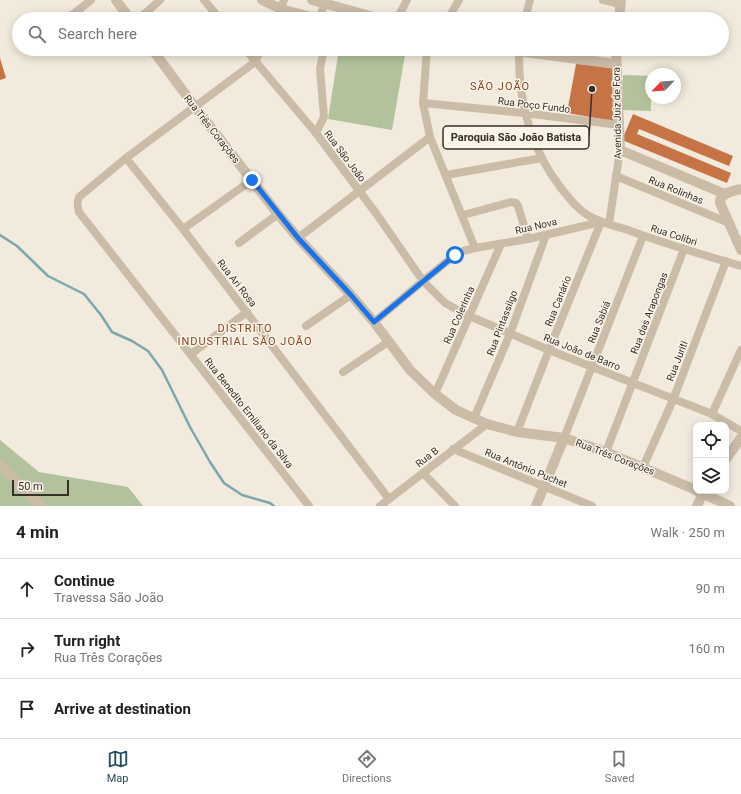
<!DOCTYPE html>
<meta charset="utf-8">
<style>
:root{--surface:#fff;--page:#f2f2f2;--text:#222;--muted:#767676;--line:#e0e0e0;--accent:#1e4e59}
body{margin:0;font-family:Roboto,sans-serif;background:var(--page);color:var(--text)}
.controls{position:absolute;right:12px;bottom:12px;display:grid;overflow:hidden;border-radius:8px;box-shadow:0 2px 10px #0003}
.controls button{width:36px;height:36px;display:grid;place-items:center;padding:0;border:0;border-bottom:1px solid var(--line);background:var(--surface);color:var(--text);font:20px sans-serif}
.compass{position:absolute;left:645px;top:68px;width:36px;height:36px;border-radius:50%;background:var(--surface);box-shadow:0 2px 10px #0003;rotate:245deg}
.scale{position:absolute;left:12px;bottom:10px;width:57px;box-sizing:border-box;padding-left:4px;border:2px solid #372f28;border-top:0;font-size:11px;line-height:14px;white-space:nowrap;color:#372f28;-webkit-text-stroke:3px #faf4e9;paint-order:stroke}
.stop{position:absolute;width:12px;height:12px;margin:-9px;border:3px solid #1a73e8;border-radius:50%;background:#fff}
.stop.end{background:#1a73e8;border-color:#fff;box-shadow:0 1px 4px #0008}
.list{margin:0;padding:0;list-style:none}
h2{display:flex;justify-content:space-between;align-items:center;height:52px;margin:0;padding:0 16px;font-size:17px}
h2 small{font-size:13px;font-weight:400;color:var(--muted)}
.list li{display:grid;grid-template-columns:26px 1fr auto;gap:12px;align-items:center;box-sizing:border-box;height:60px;padding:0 16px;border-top:1px solid var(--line)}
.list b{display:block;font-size:15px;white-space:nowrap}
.list p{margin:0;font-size:13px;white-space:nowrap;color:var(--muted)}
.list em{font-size:13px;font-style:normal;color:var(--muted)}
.icon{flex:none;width:22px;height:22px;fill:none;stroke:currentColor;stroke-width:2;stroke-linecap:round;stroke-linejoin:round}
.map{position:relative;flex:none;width:741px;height:506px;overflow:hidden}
.search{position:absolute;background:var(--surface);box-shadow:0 2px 10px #0003;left:12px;right:12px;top:12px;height:44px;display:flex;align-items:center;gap:10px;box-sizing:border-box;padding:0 14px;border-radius:22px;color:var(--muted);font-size:15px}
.sheet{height:232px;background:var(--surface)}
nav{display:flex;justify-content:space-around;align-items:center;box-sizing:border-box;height:56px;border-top:1px solid var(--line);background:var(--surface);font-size:11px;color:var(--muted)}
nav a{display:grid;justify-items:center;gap:2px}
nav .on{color:var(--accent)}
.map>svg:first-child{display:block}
.green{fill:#b1c29c}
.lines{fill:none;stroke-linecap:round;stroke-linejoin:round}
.stream{stroke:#7ba7b0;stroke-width:2.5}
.building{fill:#c67446}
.minor{stroke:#cbbca8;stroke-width:8}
.tertiary{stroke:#cbbca8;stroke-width:10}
.route{stroke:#1a73e8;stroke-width:5}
.labels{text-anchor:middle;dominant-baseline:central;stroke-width:3;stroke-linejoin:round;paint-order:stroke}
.street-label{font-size:10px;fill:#372f28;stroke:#faf4e9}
.neighbourhood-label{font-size:11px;letter-spacing:1px;fill:#874521;stroke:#faf4e9}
.leader{fill:none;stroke:#372f28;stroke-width:1.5}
.callout-dot{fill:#372f28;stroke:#faf4e9;stroke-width:1.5}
.callout{fill:#faf4e9;stroke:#372f28;stroke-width:1.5}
.callout-label{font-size:11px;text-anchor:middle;font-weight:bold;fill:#372f28}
</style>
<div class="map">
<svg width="741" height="506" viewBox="0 0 741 506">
<rect width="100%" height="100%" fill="#f2eadc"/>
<!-- green -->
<g class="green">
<path d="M339,49H406L392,130L328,119Z"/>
<path d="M623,75L651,76V111L622,110Z"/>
<path d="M0,440L39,472L128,487L143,506H0Z"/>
</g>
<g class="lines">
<!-- stream -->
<path class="stream" d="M0,235L17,246L48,276L84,294L101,315L112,332L132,341L148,351L162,370L190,427L210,462L224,483L242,495L270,503L274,506"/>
</g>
<!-- building -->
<g class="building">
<path d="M0,58L6,78L0,80Z"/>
<path d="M576,64L612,66L613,121L567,113Z"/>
<path d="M633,114L733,156L729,166L639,129L637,134L731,173L727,183L622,140Z"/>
</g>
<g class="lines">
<!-- minor -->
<g class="minor">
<path d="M204,0L220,19"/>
<path d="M603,0L620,4"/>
<path d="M67,19L91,0"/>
<path d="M139,19L160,0"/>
<path d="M276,19L284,0"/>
<path d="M319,19L326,0"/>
<path d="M397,19L407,0"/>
<path d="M448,19L459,0"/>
<path d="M525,19L530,0"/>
<path d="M245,49L316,133L378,216L423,281L445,303L469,316L549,350L712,414L741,431"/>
<path d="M261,49L255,62L126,158L79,197C77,203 77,206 79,212L309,506"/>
<path d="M427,49L423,103L430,137L475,248"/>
<path d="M519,49C518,100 529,147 561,188C569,198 577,209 589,216C601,223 615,226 628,230C665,244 703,255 741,266"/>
<path d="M423,103L524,113L619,125"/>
<path d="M316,133L324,117L320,69L324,49"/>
<path d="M126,158L183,229L389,499"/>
<path d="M446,175L542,158"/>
<path d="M616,176L729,223"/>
<path d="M463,215L511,202L516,203L518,206L528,239"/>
<path d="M609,224L620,150"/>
<path d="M183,229L252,180"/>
<path d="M298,238L430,137"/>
<path d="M239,243L278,214"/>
<path d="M374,322L423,281L455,255L463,251L475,248L528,239L601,222"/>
<path d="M306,326L351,295"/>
<path d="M191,354L247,312"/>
<path d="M343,372L388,342"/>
<path d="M435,394L501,244"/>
<path d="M712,414L741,350"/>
<path d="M474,418L510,334L546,235"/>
<path d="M517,432L549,350L601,222"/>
<path d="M564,438L643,236"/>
<path d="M453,449L592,506"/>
<path d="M606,452L684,249"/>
<path d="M643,467L673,400L726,261"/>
<path d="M423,473L455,506"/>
<path d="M380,506L487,424"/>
</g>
<!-- tertiary -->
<g class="tertiary">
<path d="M116,0L130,19"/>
<path d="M262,0L281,9L318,19"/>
<path d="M312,0L381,19"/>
<path d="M619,19L621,0"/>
<path d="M152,49L195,107L278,214L298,238L351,295L374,322L410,370L435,394L456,410L487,424L517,432L564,438L606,452L696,490"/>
<path d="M501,49L616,64"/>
<path d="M616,49L620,150L725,194"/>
<path d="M741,189C733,191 719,193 720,203L741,250"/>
<path d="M726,459L741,438"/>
<path d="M0,464L41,506"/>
<path d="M697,491L730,506"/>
<path d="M536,506L564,438"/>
<path d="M697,506L704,491"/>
</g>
</g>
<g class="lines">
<!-- route -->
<path class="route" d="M252,180L298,238L351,295L374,322L455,255"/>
</g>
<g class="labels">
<!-- street labels -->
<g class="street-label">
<text transform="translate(534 105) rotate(7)">Rua Poço Fundo</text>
<text transform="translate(617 113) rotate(-91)">Avenida Juiz de Fora</text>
<text transform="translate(212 129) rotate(52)">Rua Três Corações</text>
<text transform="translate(345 156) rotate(53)">Rua São João</text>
<text transform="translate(676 190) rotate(22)">Rua Rolinhas</text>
<text transform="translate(536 226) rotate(-13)">Rua Nova</text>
<text transform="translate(674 235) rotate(18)">Rua Colibri</text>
<text transform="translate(237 283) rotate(52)">Rua Ari Rosa</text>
<text transform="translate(558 301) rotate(-68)">Rua Canário</text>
<text transform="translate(649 313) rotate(-69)">Rua das Arapongas</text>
<text transform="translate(459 315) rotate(-66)">Rua Colerinha</text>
<text transform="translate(599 322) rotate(-68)">Rua Sabiá</text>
<text transform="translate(502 323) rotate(-69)">Rua Pintassilgo</text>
<text transform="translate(582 352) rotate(22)">Rua João de Barro</text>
<text transform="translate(677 361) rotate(-69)">Rua Juriti</text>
<text transform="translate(249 413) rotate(52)">Rua Benedito Emiliano da Silva</text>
<text transform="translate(427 457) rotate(-38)">Rua B</text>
<text transform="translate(615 457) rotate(21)">Rua Três Corações</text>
<text transform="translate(526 468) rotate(22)">Rua Antônio Puchet</text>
</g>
<!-- neighbourhood labels -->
<g class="neighbourhood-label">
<text x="500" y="86">SÃO JOÃO</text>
<text x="245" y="328">DISTRITO<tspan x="245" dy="13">INDUSTRIAL SÃO JOÃO</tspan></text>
</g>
</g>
<!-- callouts -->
<path class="leader" d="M592 89L589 137"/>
<circle class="callout-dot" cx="592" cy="89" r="4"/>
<rect class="callout" x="443" y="126" width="146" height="23" rx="4"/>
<g class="callout-label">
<text x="516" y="141">Paroquia São João Batista</text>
</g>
</svg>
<div class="controls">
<button><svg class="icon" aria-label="locate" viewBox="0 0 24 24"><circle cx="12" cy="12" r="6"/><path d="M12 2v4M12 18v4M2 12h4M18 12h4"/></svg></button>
<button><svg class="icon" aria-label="layers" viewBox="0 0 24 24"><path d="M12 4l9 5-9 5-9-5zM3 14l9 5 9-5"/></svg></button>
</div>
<svg class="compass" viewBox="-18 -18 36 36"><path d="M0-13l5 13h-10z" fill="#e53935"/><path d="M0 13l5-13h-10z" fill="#767676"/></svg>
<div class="scale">50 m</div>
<div class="stop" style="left:455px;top:255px"></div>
<div class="stop end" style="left:252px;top:180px"></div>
<div class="search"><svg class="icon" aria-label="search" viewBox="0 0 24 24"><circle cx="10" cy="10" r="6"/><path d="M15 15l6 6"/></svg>Search here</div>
</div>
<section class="sheet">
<h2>4 min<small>Walk · 250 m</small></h2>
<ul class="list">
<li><svg class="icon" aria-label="ahead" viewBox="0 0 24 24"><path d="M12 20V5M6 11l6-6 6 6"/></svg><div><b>Continue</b><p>Travessa São João</p></div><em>90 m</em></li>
<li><svg class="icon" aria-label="right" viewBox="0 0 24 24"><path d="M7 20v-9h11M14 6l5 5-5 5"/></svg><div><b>Turn right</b><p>Rua Três Corações</p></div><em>160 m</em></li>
<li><svg class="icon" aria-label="arrive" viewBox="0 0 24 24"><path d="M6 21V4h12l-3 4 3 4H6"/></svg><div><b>Arrive at destination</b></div></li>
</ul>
</section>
<nav>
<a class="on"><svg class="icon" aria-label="map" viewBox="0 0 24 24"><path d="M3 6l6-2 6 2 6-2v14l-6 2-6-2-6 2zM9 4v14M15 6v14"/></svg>Map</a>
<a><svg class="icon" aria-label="directions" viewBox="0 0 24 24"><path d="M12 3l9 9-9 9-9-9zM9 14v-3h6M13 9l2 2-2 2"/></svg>Directions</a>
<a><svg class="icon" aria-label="saved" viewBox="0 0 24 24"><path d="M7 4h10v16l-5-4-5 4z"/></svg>Saved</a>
</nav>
